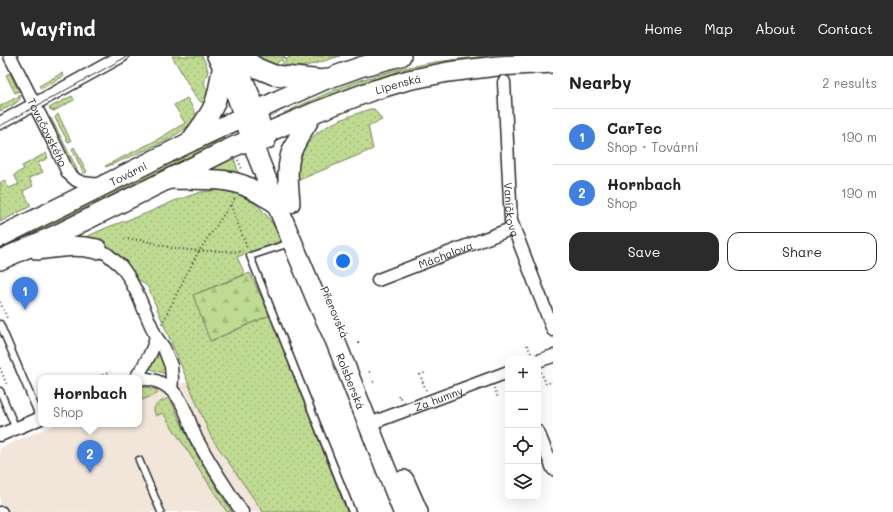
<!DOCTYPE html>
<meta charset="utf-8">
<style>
:root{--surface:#fff;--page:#f2f2f2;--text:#222;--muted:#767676;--line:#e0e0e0;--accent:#2b2b2b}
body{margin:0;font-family:Mali,sans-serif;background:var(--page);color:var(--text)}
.controls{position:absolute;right:12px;bottom:12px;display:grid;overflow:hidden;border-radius:8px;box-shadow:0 4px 16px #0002}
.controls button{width:36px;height:36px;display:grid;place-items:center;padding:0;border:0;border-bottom:1px solid var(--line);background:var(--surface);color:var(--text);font:20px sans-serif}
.you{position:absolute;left:343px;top:205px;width:14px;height:14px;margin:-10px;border:3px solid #fff;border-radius:50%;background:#1a73e8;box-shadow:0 0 0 6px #1a73e833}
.badge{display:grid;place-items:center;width:26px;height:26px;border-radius:50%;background:var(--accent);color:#fff;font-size:13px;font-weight:700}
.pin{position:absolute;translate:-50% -33px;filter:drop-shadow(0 1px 2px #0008)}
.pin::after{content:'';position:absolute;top:21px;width:14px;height:12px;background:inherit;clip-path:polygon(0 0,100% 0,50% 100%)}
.popup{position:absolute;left:38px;top:319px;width:104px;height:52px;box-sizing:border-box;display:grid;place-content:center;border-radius:8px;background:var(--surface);filter:drop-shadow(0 1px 3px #0005);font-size:13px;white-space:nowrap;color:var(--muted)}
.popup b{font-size:15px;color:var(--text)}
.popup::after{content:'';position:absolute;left:50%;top:100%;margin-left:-8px;border:8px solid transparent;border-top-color:var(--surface)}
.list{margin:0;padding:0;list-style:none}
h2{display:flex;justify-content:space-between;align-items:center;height:52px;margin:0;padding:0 16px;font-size:17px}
h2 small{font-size:13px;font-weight:400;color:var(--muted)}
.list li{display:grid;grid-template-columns:26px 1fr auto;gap:12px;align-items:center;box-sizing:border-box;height:56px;padding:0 16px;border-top:1px solid var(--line)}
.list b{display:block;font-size:15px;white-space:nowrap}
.list p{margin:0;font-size:13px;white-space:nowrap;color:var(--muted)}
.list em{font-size:13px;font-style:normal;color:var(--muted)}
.actions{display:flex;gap:8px;padding:12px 16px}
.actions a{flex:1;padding:9px 0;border:1px solid var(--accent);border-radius:12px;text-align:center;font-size:14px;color:var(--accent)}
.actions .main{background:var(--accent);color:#fff}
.icon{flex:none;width:22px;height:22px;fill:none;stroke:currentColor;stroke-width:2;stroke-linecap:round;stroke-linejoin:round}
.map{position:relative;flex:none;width:553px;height:456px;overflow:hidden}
header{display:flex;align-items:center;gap:24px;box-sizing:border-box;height:56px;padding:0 20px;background:var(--accent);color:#fff}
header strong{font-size:19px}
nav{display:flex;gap:22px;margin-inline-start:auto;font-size:14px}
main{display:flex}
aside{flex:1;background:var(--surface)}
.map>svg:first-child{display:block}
.built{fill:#f2e5da}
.grass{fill:url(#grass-dots);stroke:#75825e}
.forest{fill:url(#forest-firs);stroke:#75825e}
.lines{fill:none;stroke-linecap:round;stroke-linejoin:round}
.lane-casing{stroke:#2b2b2b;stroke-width:9}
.street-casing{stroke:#2b2b2b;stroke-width:15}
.primary-casing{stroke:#2b2b2b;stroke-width:22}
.path{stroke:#2b2b2b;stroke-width:2;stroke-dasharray:1 3;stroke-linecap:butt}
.lane{stroke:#fff;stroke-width:6}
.street{stroke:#fff;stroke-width:12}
.primary{stroke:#fff;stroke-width:19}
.tram{stroke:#2b2b2b;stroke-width:1}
.labels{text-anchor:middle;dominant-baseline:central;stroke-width:3;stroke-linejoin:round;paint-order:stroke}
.street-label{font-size:11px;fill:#2b2b2b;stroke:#fff}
</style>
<header>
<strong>Wayfind</strong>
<nav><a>Home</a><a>Map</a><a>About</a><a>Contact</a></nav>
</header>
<main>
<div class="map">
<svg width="553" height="456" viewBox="0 0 553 456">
<defs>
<pattern id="grass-dots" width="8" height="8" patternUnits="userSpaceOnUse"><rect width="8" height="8" fill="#bfda91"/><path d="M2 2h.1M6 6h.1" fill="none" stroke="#a4bb7d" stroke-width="1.8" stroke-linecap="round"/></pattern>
<pattern id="forest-firs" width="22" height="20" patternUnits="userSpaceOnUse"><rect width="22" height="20" fill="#bfda91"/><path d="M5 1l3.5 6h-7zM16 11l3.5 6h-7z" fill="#a4bb7d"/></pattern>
</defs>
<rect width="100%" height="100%" fill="#fff"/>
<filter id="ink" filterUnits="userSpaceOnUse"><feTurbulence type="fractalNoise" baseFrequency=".025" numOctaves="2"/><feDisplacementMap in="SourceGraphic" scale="8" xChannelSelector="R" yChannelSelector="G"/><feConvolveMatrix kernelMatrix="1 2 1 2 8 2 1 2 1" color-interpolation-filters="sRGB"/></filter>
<g filter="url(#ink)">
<!-- built -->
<path class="built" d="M188,325L210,368L269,456H0V392L56,368H139V336L159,335Z"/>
<!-- grass -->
<g class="grass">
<path d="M172,0H202L206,8L208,15L204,27L206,32L211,37L208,49L201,46L195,40Z"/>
<path d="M259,0H285L275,9L268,7Z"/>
<path d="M290,0H340C320,6 301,14 279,11Z"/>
<path d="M484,0H553L393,19L366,27L333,39L286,60L284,57C316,42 347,27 381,18C414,8 449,4 484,0Z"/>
<path d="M10,17L16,30H19L22,34L15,37L6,19Z"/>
<path d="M62,17L64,20L41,33L39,30Z"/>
<path d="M21,39C20,48 8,51 0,55V50Z"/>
<path d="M72,40L74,44L54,55L51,54L49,52Z"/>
<path d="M187,42L197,59C190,79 126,102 106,111L105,110L153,86L185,67L174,49Z"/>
<path d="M370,53H374L382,64L368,70L373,93L299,124C297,117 297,112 299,106C305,73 342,63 370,53Z"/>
<path d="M58,58L71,85L68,86L55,62L56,60Z"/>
<path d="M51,62L76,111L77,116L76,118L72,115L47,63Z"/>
<path d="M223,80L224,83L219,86L38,175L12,188L9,187V186Z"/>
<path d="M74,91L87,116L85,117L83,116L72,93Z"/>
<path d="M46,97L48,102L38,107L43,116L29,122L33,130L23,135L31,150L0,166V127L4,124L9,132L19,128L14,119L24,113L22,110Z"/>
<path d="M234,102L240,122L199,120Z"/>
<path d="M221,134L241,139L259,150L271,165L282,185L237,201L245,218L193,239L211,285L270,259L347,456H263L211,381L148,231L134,220L77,185L108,171L147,157L174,145L201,136Z"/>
<path d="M156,294H161L168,319C162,316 151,314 147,311Z"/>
<path d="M147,331L157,334V338L139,345V332Z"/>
<path d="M168,342L173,349L193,393L232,456H227L163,357L156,360C150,349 159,347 168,342Z"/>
</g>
<!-- forest -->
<path class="forest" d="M250,217L270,259L210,285L193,239Z"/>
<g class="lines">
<!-- lane casing -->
<g class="lane-casing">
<g id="lane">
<path d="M287,188L250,200L352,456"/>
<path d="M0,268L40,362"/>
<path d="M0,335L16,373"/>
<path d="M139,404L161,456"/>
<path d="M0,454H3L4,456"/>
</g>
</g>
<!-- street casing -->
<g class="street-casing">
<g id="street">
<path id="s1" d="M10,0L57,93L68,117L76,124L83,127L100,129"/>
<path id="s2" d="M504,26L511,165L553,274"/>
<path d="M0,67L122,0"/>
<path d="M97,193L107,198L121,210L128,220L137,237L156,281L164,292L171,310L172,323L171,334"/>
<path id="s3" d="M378,224L513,172"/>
<path d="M538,305L553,300"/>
<path d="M136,322C144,309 153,296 156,281"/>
<path d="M139,323C153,321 169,329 177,340C186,351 190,369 196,382C210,408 226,432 242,456"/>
<path id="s4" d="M369,368L508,316"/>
<path d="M538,376L553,413"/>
<path d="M0,379L41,362"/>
</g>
</g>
<!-- primary casing -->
<g class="primary-casing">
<g id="primary">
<path id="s5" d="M217,0L228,19L237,41L257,99L276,147L317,245L335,284L403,456"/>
<path d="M233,0L251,42L266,84"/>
<path d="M239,0L257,12L274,19L323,24"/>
<path d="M190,86C198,74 209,62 214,49C219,37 220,22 223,9"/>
<path d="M171,123C194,124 222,121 243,129C255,134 266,141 276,147"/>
<path d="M290,147C289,132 286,116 290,101C293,87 306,70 313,57"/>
<path id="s6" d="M0,181L190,86L279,44L324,24L360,11L401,0"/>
<path d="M38,194C60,191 75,188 97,193"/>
<path id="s7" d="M0,204L56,179L233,91L313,57L371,35L408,24L448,16L497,10L553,7"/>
<path d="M404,424L418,456"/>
</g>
</g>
<!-- path -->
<g class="path">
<path d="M282,5L287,0"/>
<path d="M238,104L242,113"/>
<path d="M231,149L247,192"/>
<path d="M124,183L142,184L172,192L199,195H222L243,196"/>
<path d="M0,246L7,262"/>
<path d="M162,268L183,225L199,195L235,142"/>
<path d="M358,287H360"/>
<path d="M527,289L531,297"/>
<path d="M0,312L7,329"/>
<path d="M369,316L371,315"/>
<path d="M541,316L546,328L553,325"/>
<path d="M95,322L110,316"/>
<path d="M373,326L375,325"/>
<path d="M494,332L498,342H499"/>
<path d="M426,334L420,319L427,316"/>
<path d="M398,340L399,339L401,344"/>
</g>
<!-- lane -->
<use href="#lane" class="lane"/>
<!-- street -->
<use href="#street" class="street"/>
<!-- primary -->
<use href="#primary" class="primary"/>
<!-- tram -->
<path class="tram" d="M0,70L128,0"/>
</g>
</g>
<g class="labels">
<!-- street labels -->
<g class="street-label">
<text stroke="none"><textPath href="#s7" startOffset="436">Lipenská</textPath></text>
<text stroke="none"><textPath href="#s1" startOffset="85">Tovačovského</textPath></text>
<text stroke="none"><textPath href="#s6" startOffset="143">Tovární</textPath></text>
<text stroke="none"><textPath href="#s2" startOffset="128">Vaníčkova</textPath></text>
<text stroke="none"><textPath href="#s3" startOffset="72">Máchalova</textPath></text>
<text transform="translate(335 256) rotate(67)">Přerovská</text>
<text stroke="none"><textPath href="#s5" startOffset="352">Rolsberská</textPath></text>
<text stroke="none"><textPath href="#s4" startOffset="74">Za humny</textPath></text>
</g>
</g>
</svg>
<div class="controls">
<button>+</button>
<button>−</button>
<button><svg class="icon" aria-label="locate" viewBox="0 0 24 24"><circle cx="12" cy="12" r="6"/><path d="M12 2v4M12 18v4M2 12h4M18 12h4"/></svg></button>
<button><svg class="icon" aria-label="layers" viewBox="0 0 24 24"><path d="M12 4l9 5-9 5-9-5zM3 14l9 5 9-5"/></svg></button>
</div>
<div class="you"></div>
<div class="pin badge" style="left:25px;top:254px;background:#3f7fe0">1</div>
<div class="pin badge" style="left:90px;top:417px;background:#3f7fe0">2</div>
<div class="popup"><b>Hornbach</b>Shop</div>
</div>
<aside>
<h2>Nearby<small>2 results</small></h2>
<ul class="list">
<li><span class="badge" style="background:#3f7fe0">1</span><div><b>CarTec</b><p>Shop · Tovární</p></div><em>190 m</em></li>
<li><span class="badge" style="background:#3f7fe0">2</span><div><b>Hornbach</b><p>Shop</p></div><em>190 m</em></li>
</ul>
<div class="actions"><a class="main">Save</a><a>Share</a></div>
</aside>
</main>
